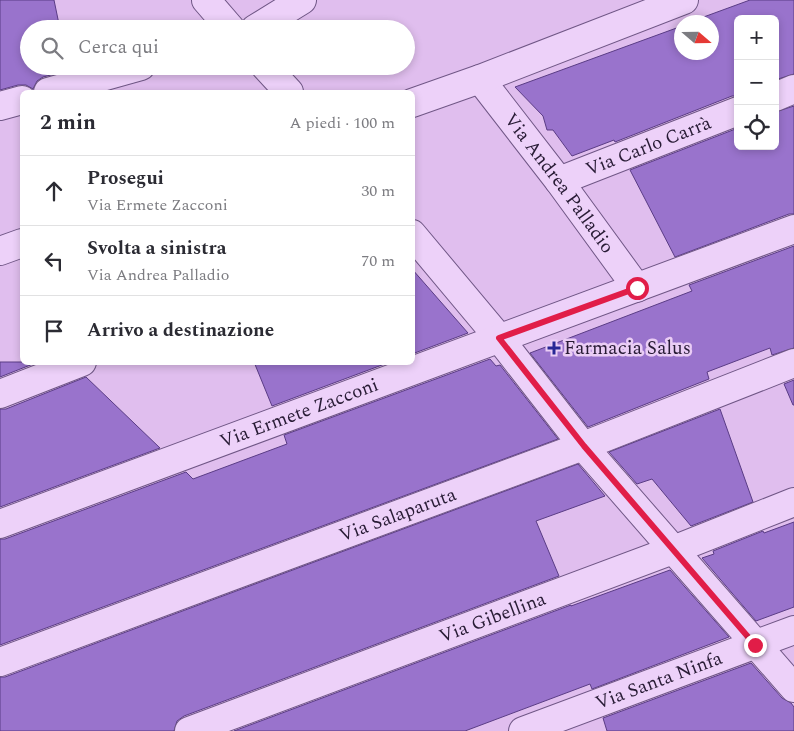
<!DOCTYPE html>
<html lang="it">
<meta charset="utf-8">
<style>
:root{--surface:#fff;--page:#f7f7f7;--text:#2b2b33;--muted:#7c7c81;--line:#e1e1e2}
body{margin:0;font-family:Spectral,serif;background:var(--page);color:var(--text)}
.controls{position:absolute;right:15px;top:15px;display:grid;overflow:hidden;border-radius:8px;box-shadow:0 2px 8px #0003}
.controls button{width:45px;height:45px;display:grid;place-items:center;padding:0;border:0;border-bottom:1px solid var(--line);background:var(--surface);color:var(--text);font:25px sans-serif}
.compass{position:absolute;left:674px;top:15px;width:45px;height:45px;border-radius:50%;background:var(--surface);box-shadow:0 2px 8px #0003;rotate:110deg}
.stop{position:absolute;width:15px;height:15px;margin:-11px;border:4px solid #e11d48;border-radius:50%;background:#fff}
.stop.end{background:#e11d48;border-color:#fff;box-shadow:0 1px 5px #0008}
.list{margin:0;padding:0;list-style:none}
h2{display:flex;justify-content:space-between;align-items:center;height:65px;margin:0;padding:0 20px;font-size:21px}
h2 small{font-size:16px;font-weight:400;color:var(--muted)}
.list li{display:grid;grid-template-columns:32px 1fr auto;gap:15px;align-items:center;box-sizing:border-box;height:70px;padding:0 20px;border-top:1px solid var(--line)}
.list b{display:block;font-size:19px;white-space:nowrap}
.list p{margin:0;font-size:16px;white-space:nowrap;color:var(--muted)}
.list em{font-size:16px;font-style:normal;color:var(--muted)}
.icon{flex:none;width:28px;height:28px;fill:none;stroke:currentColor;stroke-width:2;stroke-linecap:round;stroke-linejoin:round}
.map{position:relative;flex:none;width:794px;height:731px;overflow:hidden}
.search{position:absolute;background:var(--surface);box-shadow:0 2px 8px #0003;left:20px;top:20px;width:395px;height:55px;display:flex;align-items:center;gap:12px;box-sizing:border-box;padding:0 18px;border-radius:28px;color:var(--muted);font-size:19px}
.panel{position:absolute;background:var(--surface);box-shadow:0 2px 8px #0003;left:20px;top:90px;width:395px;height:275px;border-radius:8px}
.map>svg:first-child{display:block}
.building{fill:#9973cc;stroke:#5a3c85}
.lines{fill:none;stroke-linecap:round;stroke-linejoin:round}
.minor-casing{stroke:#705786;stroke-width:30}
.minor{stroke:#edd1f9;stroke-width:28}
.route{stroke:#e11d48;stroke-width:6}
.poi-dot{fill:#272795;stroke:#eacdf5;stroke-width:2}
.labels{text-anchor:middle;dominant-baseline:central;stroke-width:5;stroke-linejoin:round;paint-order:stroke}
.street-label{font-size:19px;fill:#281b35;stroke:#eacdf5}
.poi-label{font-size:19px;fill:#281b35;stroke:#eacdf5;text-anchor:start}
</style>
<div class="map">
<svg width="794" height="731" viewBox="0 0 794 731">
<rect width="100%" height="100%" fill="#e0beee"/>
<!-- building -->
<g class="building">
<path d="M0,0H54L60,29H29V66H69L70,70L43,77L37,81L33,89L26,85H18L0,90Z"/>
<path d="M750,0H794V74L775,80V19H738V96H732L615,142L614,140L572,156L553,130H547L543,116L515,87L682,26V52H712V22H690Z"/>
<path d="M794,106V214H789L675,257L630,170L738,128V146H775V112Z"/>
<path d="M794,246V348L772,355L770,348L707,372L709,379L588,427L530,353L692,291L689,285Z"/>
<path d="M412,269L468,333L412,354Z"/>
<path d="M490,359L496,366L500,365L558,439L0,645V539H5L186,472L193,479L287,444L284,435Z"/>
<path d="M0,362H38L0,377Z"/>
<path d="M254,362H390L272,406Z"/>
<path d="M86,377L160,448L0,507V409H6Z"/>
<path d="M794,380V405H793L784,384Z"/>
<path d="M720,409L753,502L691,526L652,479L637,484L609,452Z"/>
<path d="M578,464L605,496L536,521L559,576L184,716L177,721L174,731H0V677H5Z"/>
<path d="M794,522V607L756,621L702,558L714,554L713,551L763,531L764,533Z"/>
<path d="M670,570L729,637L592,689L590,684L465,731H234L571,605V606Z"/>
<path d="M751,663L782,698L791,703L794,707V731H607L603,718Z"/>
</g>
<g class="lines">
<!-- minor casing -->
<g class="minor-casing">
<g id="minor">
<path d="M206,0L231,29"/>
<path d="M255,29L302,0"/>
<path d="M265,66L289,92"/>
<path id="s1" d="M480,79L559,181L637,288"/>
<path d="M48,92L141,66"/>
<path d="M775,97L794,89"/>
<path d="M412,103L480,79L684,0"/>
<path d="M0,106L22,100"/>
<path id="s2" d="M559,181L738,111"/>
<path d="M412,234L499,338L583,446L794,688"/>
<path d="M0,251L22,243"/>
<path d="M0,394L82,362"/>
<path id="s3" d="M0,524L794,229"/>
<path id="s4" d="M0,662L583,446L794,363"/>
<path id="s5" d="M189,731L673,550L794,502"/>
<path id="s6" d="M523,731L794,630"/>
</g>
</g>
<!-- minor -->
<use href="#minor" class="minor"/>
</g>
<g class="lines">
<!-- route -->
<path class="route" d="M637,288L499,338L584,446L755,645"/>
</g>
<!-- markers -->
<path class="poi-dot" d="M551.5 340.5h5v5h5v5h-5v5h-5v-5h-5v-5h5z"/>
<g class="labels">
<!-- street labels -->
<g class="street-label">
<text stroke="none"><textPath href="#s2" startOffset="96">Via Carlo Carrà</textPath></text>
<text stroke="none"><textPath href="#s1" startOffset="131">Via Andrea Palladio</textPath></text>
<text stroke="none"><textPath href="#s3" startOffset="319">Via Ermete Zacconi</textPath></text>
<text stroke="none"><textPath href="#s4" startOffset="424">Via Salaparuta</textPath></text>
<text stroke="none"><textPath href="#s5" startOffset="324">Via Gibellina</textPath></text>
<text stroke="none"><textPath href="#s6" startOffset="145">Via Santa Ninfa</textPath></text>
</g>
<!-- poi labels -->
<g class="poi-label">
<text x="564" y="348">Farmacia Salus</text>
</g>
</g>
</svg>
<div class="controls">
<button>+</button>
<button>−</button>
<button><svg class="icon" aria-label="locate" viewBox="0 0 24 24"><circle cx="12" cy="12" r="6"/><path d="M12 2v4M12 18v4M2 12h4M18 12h4"/></svg></button>
</div>
<svg class="compass" viewBox="-18 -18 36 36"><path d="M0-13l5 13h-10z" fill="#e53935"/><path d="M0 13l5-13h-10z" fill="#7c7c81"/></svg>
<div class="stop" style="left:637px;top:288px"></div>
<div class="stop end" style="left:755px;top:645px"></div>
<div class="search"><svg class="icon" aria-label="search" viewBox="0 0 24 24"><circle cx="10" cy="10" r="6"/><path d="M15 15l6 6"/></svg>Cerca qui</div>
<section class="panel">
<h2>2 min<small>A piedi · 100 m</small></h2>
<ul class="list">
<li><svg class="icon" aria-label="ahead" viewBox="0 0 24 24"><path d="M12 20V5M6 11l6-6 6 6"/></svg><div><b>Prosegui</b><p>Via Ermete Zacconi</p></div><em>30 m</em></li>
<li><svg class="icon" aria-label="left" viewBox="0 0 24 24"><path d="M17 20v-9H6M10 6l-5 5 5 5"/></svg><div><b>Svolta a sinistra</b><p>Via Andrea Palladio</p></div><em>70 m</em></li>
<li><svg class="icon" aria-label="arrive" viewBox="0 0 24 24"><path d="M6 21V4h12l-3 4 3 4H6"/></svg><div><b>Arrivo a destinazione</b></div></li>
</ul>
</section>
</div>
